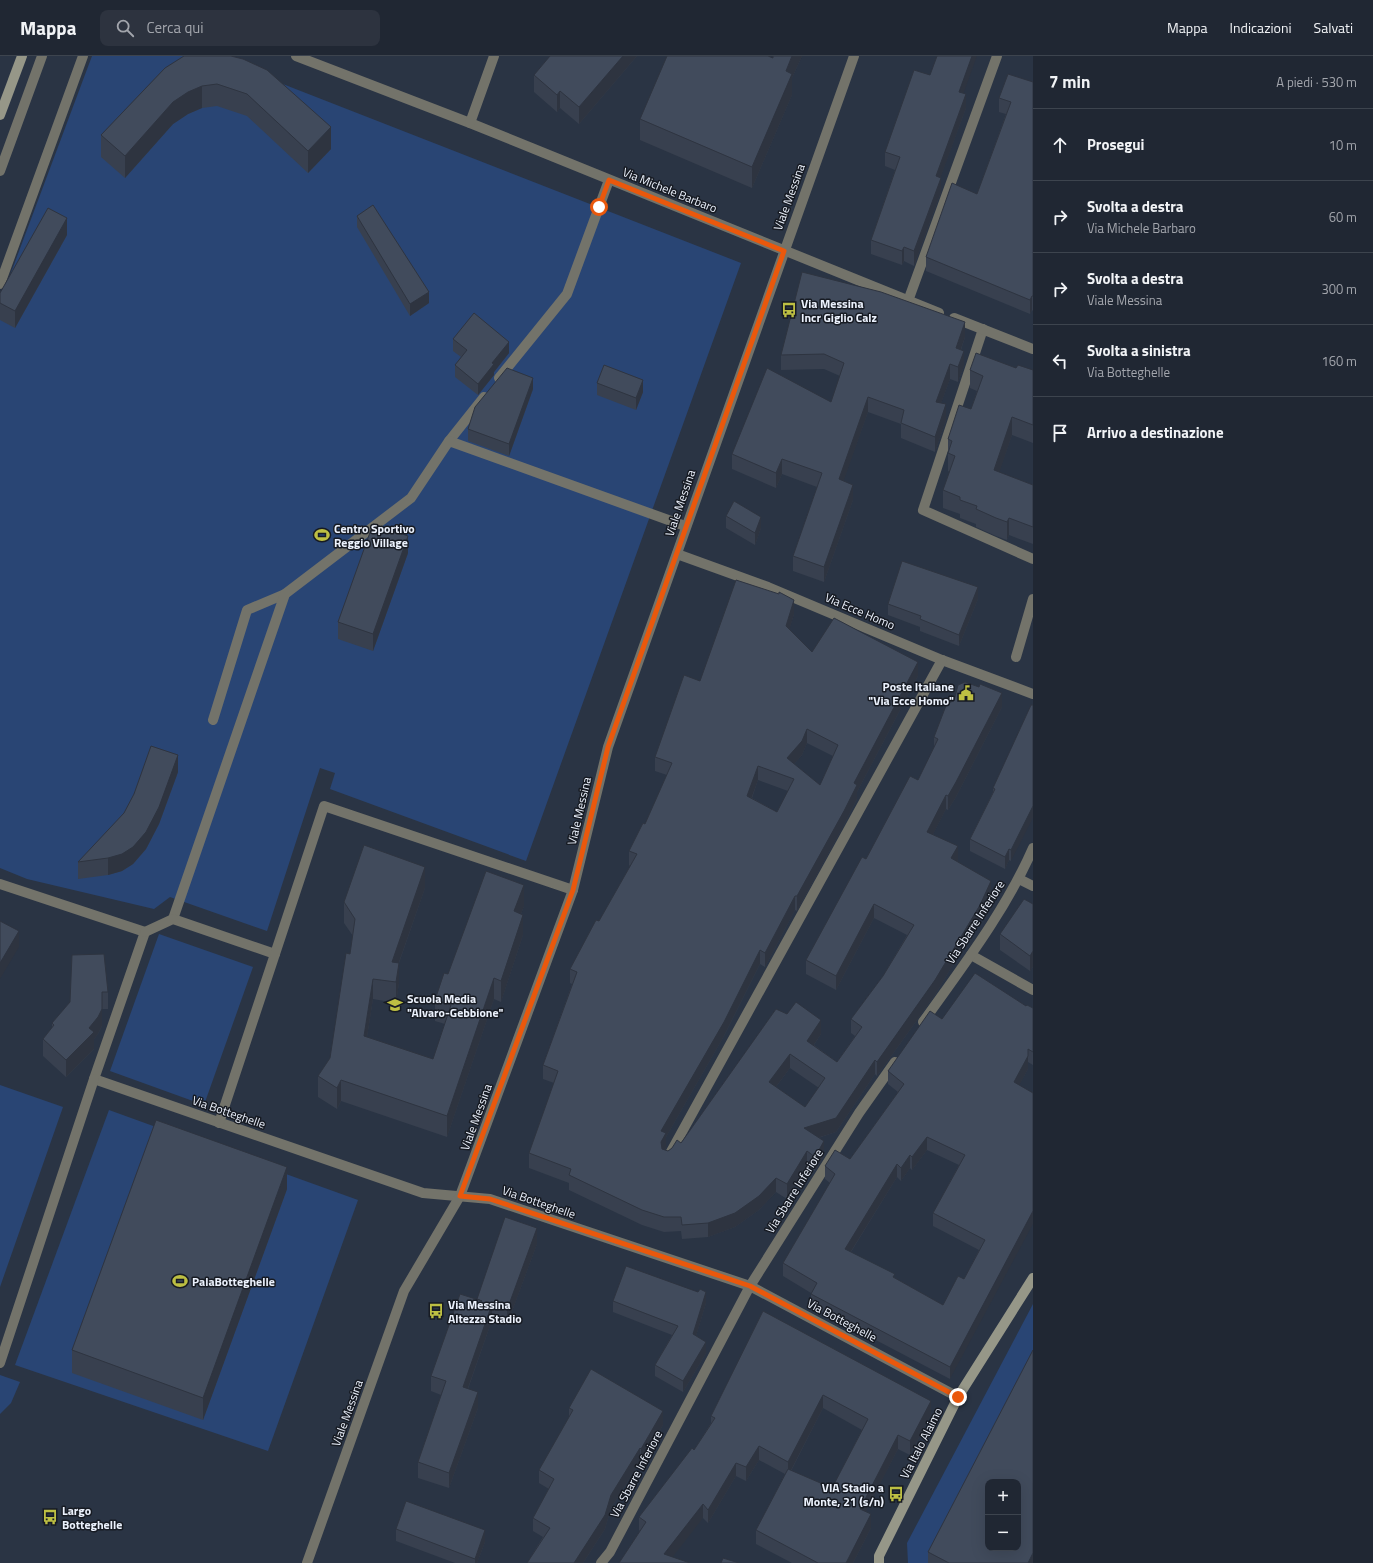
<!DOCTYPE html>
<html lang="it">
<meta charset="utf-8">
<style>
:root{--surface:#202733;--page:#2d333f;--text:#f1f3f6;--muted:#a2a5ac;--line:#3d444e}
body{margin:0;font-family:"Titillium Web",sans-serif;background:var(--page);color:var(--text)}
.controls{position:absolute;right:12px;bottom:12px;display:grid;overflow:hidden;border-radius:8px;box-shadow:0 4px 16px #0002}
.controls button{width:36px;height:36px;display:grid;place-items:center;padding:0;border:0;border-bottom:1px solid var(--line);background:var(--surface);color:var(--text);font:20px sans-serif}
.stop{position:absolute;width:12px;height:12px;margin:-9px;border:3px solid #ea580c;border-radius:50%;background:#fff}
.stop.end{background:#ea580c;border-color:#fff;box-shadow:0 1px 4px #0008}
.list{margin:0;padding:0;list-style:none}
h2{display:flex;justify-content:space-between;align-items:center;height:52px;margin:0;padding:0 16px;font-size:17px}
h2 small{font-size:13px;font-weight:400;color:var(--muted)}
.list li{display:grid;grid-template-columns:26px 1fr auto;gap:12px;align-items:center;box-sizing:border-box;height:72px;padding:0 16px;border-top:1px solid var(--line)}
.list b{display:block;font-size:15px;white-space:nowrap}
.list p{margin:0;font-size:13px;white-space:nowrap;color:var(--muted)}
.list em{font-size:13px;font-style:normal;color:var(--muted)}
.icon{flex:none;width:22px;height:22px;fill:none;stroke:currentColor;stroke-width:2;stroke-linecap:round;stroke-linejoin:round}
.map{position:relative;flex:none;width:1033px;height:1507px;overflow:hidden}
header{display:flex;align-items:center;gap:24px;box-sizing:border-box;height:56px;padding:0 20px;background:var(--surface);border-bottom:1px solid var(--line)}
header strong{font-size:19px}
nav{display:flex;gap:22px;margin-inline-start:auto;font-size:14px}
.search{width:280px;height:36px;background:var(--page);display:flex;align-items:center;gap:10px;box-sizing:border-box;padding:0 14px;border-radius:8px;color:var(--muted);font-size:15px}
main{display:flex}
aside{flex:1;background:var(--surface)}
.map>svg:first-child{display:block}
.green{fill:#294574;fill-rule:evenodd}
.lines{fill:none;stroke-linecap:round;stroke-linejoin:round}
.lane{stroke:#73736a;stroke-width:10}
.street{stroke:#73736a;stroke-width:10}
.secondary{stroke:#969788;stroke-width:10}
.wall{fill:#38404f;fill-rule:evenodd}
.shaded-wall{fill:#2e3440}
.building{fill:#414b5c;stroke:#2e3440;fill-rule:evenodd}
.route{stroke:#ea580c;stroke-width:5}
.labels{text-anchor:middle;dominant-baseline:central;stroke-width:3;stroke-linejoin:round;paint-order:stroke}
.street-label{font-size:12px;fill:#ecf2fd;stroke:#171b23}
.poi-label{font-size:12px;font-weight:bold;fill:#ecf2fd;stroke:#171b23;text-anchor:start}
</style>
<header>
<strong>Mappa</strong>
<div class="search"><svg class="icon" aria-label="search" viewBox="0 0 24 24"><circle cx="10" cy="10" r="6"/><path d="M15 15l6 6"/></svg>Cerca qui</div>
<nav><a>Mappa</a><a>Indicazioni</a><a>Salvati</a></nav>
</header>
<main>
<div class="map">
<svg width="1033" height="1507" viewBox="0 0 1033 1507">
<rect width="100%" height="100%" fill="#2a3444"/>
<!-- green -->
<g class="green">
<path d="M92,0H211L741,207L526,805L330,733L335,717L320,712L267,875L170,841L154,853L27,823L0,812V246Z"/>
<path d="M159,878L253,911L204,1049L110,1015Z"/>
<path d="M0,1029L63,1051L0,1231Z"/>
<path d="M109,1054L358,1144L268,1395L15,1309Z"/>
<path d="M1033,1248V1507H908L907,1487ZM988,1426H1018V1492H988Z"/>
<path d="M0,1319L20,1326L11,1347L0,1358Z"/>
</g>
<g class="lines">
<!-- lane -->
<g class="lane">
<path d="M983,273L923,454L1033,503"/>
<path d="M499,322L567,238L609,124"/>
<path d="M449,385L484,341"/>
<path d="M1016,601L1033,543"/>
<path d="M213,664L247,554L285,538"/>
<path d="M173,863L285,538L411,442L449,385L685,470"/>
</g>
<!-- street -->
<g class="street">
<path d="M296,0L470,67L939,257"/>
<path d="M470,67L494,0"/>
<path d="M0,115L42,0"/>
<path d="M0,228L83,0"/>
<path d="M908,245L997,0"/>
<path d="M954,262L1033,293"/>
<path d="M677,498L768,531L942,604L1033,638"/>
<path d="M1019,823L1033,830"/>
<path d="M0,828L145,876L94,1023L423,1137L490,1143L750,1230L958,1341"/>
<path d="M145,876L173,863L275,898L219,1067"/>
<path d="M275,898L324,750L573,834"/>
<path d="M971,899L1033,934"/>
<path d="M923,966C963,910 1006,854 1033,792"/>
<path d="M667,1103L942,604"/>
<path d="M0,1307L94,1023"/>
<path d="M307,1507L404,1235L460,1140L573,834L608,691L854,0"/>
<path d="M601,1507L610,1496L750,1230L859,1057L895,1006"/>
</g>
<!-- secondary -->
<g class="secondary">
<path d="M0,59L22,0"/>
<path d="M879,1507V1500L958,1341L1033,1222"/>
</g>
</g>
<!-- wall -->
<g class="wall">
<path d="M637,0L579,68L560,52L557,56L534,36V19Z"/>
<path d="M773,0H802L792,22V39L752,132L640,84V63L773,2Z"/>
<path d="M165,12L267,14L331,93L308,117L247,60L217,50L202,52L188,58L173,68L125,122L101,101V79Z"/>
<path d="M1033,26V255L1032,254L1030,258L926,215V201L977,138L1006,58L999,56V42Z"/>
<path d="M964,37L966,52L940,122L941,136L914,210L904,205L902,209L871,198V184L895,114L885,110V96Z"/>
<path d="M357,160L429,247L410,260L357,171Z"/>
<path d="M67,179L15,272L0,264V247Z"/>
<path d="M965,281L961,294L964,310L958,326L950,323L941,347L946,364L935,396L901,382V368L868,356L843,425L853,444L824,526L793,515V500L817,431L782,418L776,432L732,413V398L831,346L840,320L824,313L781,314V299Z"/>
<path d="M453,283L509,297L494,316V319L478,339L455,321V309L461,301L453,295Z"/>
<path d="M1016,312L1033,314V387L1012,379L999,416L1033,429V488L1009,479L1007,484L996,480L976,471V468L960,462V458L943,452V434L950,416L948,415V383L971,353L977,335L970,332V314Z"/>
<path d="M597,327L643,336L636,354L597,339Z"/>
<path d="M533,333L509,400L468,385V373Z"/>
<path d="M726,460L761,472L755,489L726,472Z"/>
<path d="M408,497L373,595L338,583V566Z"/>
<path d="M978,543L959,590L920,575V571L888,559V548Z"/>
<path d="M794,558L789,574L812,596L918,620L857,736V743L844,769L797,855L795,854L765,911L760,908L724,980L666,1081V1092L665,1094L668,1095L681,1087L776,953L821,978L814,989L837,1006L855,980L851,977V963L883,920L907,879L874,862L836,934L806,918V904L866,803L918,724L934,691V681L1002,651L956,741L948,754L946,753L933,778L958,804L957,805L991,840L980,863L935,939L877,1020L875,1018L836,1076L818,1082L824,1100L815,1115L807,1109L787,1143L776,1136L759,1154L735,1171L708,1181L682,1183L681,1175L664,1176L642,1169L569,1134V1127L529,1112V1097L554,1027L543,1023V1009L572,928L570,927V913L599,865L630,810L629,809V795L645,768L667,719L655,715V701L700,625ZM807,687L833,700L820,729L794,708L802,699ZM758,724L788,735L777,756L752,742ZM790,1012L819,1032L805,1051L776,1031Z"/>
<path d="M1031,649L1011,805L1009,804L1005,813L970,795V783L993,736V732Z"/>
<path d="M178,716L159,768L146,793L133,808L122,815L108,819L78,823V806Z"/>
<path d="M425,832L399,907V927L396,947L373,943L367,981L433,1003L445,968L435,965V944L448,918L524,850L521,858L523,879L501,946L494,943L447,1081L341,1045L337,1053L318,1041V1020L330,1002L350,898L353,880L344,867V846Z"/>
<path d="M1033,848V911L1030,915L1000,894V878Z"/>
<path d="M72,899L108,936V953H102V970L98,978L94,983V993L66,1021L43,1000V983L52,972V967L70,946Z"/>
<path d="M1026,950L1033,952V1009L1028,1006V1013L1019,1029L1033,1037L950,1323L811,1250V1237L783,1220V1207L830,1127L825,1123V1110L850,1103L898,1036L888,1028V1015L942,963ZM927,1094L959,1109L933,1157V1170L979,1194L964,1223L943,1249L895,1222L851,1196L897,1121L901,1125L910,1112L912,1114Z"/>
<path d="M287,1133L203,1364L72,1317V1294Z"/>
<path d="M537,1188L507,1269L492,1264L468,1333L478,1352L449,1432L418,1422V1406L441,1339L431,1335V1320L477,1243Z"/>
<path d="M613,1245L706,1247L696,1280L706,1297L683,1336L655,1320V1309L672,1279L613,1256Z"/>
<path d="M763,1255L931,1359L910,1399L898,1393L865,1456L871,1472L853,1507H792L756,1488V1474L785,1418L759,1404L746,1425L736,1420L708,1467L703,1462L619,1507L640,1475L639,1474V1461L694,1394L711,1367V1360ZM823,1352L862,1374L832,1432L791,1415Z"/>
<path d="M569,1352L663,1369L641,1407L640,1406L611,1452L605,1473L583,1507H527L543,1481L533,1475V1462L549,1433L539,1427V1414L569,1362Z"/>
<path d="M396,1473L485,1486L477,1507H455L396,1485Z"/>
<path d="M928,1496L1033,1507H928Z"/>
</g>
<!-- shaded-wall -->
<g class="shaded-wall">
<path d="M623,0H637L579,68V51Z"/>
<path d="M792,0H802L792,22V39L752,132V111L786,15Z"/>
<path d="M972,0H977L959,50V36Z"/>
<path d="M202,30V52L188,58L173,68L125,122V100L173,46L188,36Z"/>
<path d="M560,35V52L557,56V39Z"/>
<path d="M966,38V52L936,134V120Z"/>
<path d="M331,71V93L308,117V95Z"/>
<path d="M941,122V136L914,210V195Z"/>
<path d="M67,162V179L15,272V255Z"/>
<path d="M904,191V205L902,209V195Z"/>
<path d="M429,236V247L410,260V248Z"/>
<path d="M1032,240V254L1030,258V244Z"/>
<path d="M965,266V281L956,307V292Z"/>
<path d="M509,286V297L494,316V319L478,339V328L492,307Z"/>
<path d="M964,295V310L958,326V311Z"/>
<path d="M950,308V323L936,361V346Z"/>
<path d="M533,322V333L509,400V388Z"/>
<path d="M643,324V336L636,354V342Z"/>
<path d="M868,341V356L839,438V423Z"/>
<path d="M946,348V364L935,396V381Z"/>
<path d="M1012,361V379L994,432V414Z"/>
<path d="M782,403V418L776,432V417Z"/>
<path d="M853,429V444L824,526V511Z"/>
<path d="M761,461V472L755,489V477Z"/>
<path d="M1009,462V479L1007,484V466Z"/>
<path d="M408,480V497L373,595V578Z"/>
<path d="M978,531V543L959,590V579Z"/>
<path d="M794,544V558L786,585V570Z"/>
<path d="M918,606V620L857,736V743L844,769L797,855V840L854,727Z"/>
<path d="M1002,637V651L956,741L948,754V740Z"/>
<path d="M807,673V687L802,699L787,716V702Z"/>
<path d="M178,699V716L159,768L146,793L133,808L122,815L108,819V802Z"/>
<path d="M758,710V724L747,754V740Z"/>
<path d="M946,739V753L927,790V776Z"/>
<path d="M1033,750V762L1011,805V794Z"/>
<path d="M958,790V804L951,816V802Z"/>
<path d="M1009,793V804L1005,813V801Z"/>
<path d="M425,811V832L392,926V906Z"/>
<path d="M991,825V840L980,863L935,939L877,1020V1006Z"/>
<path d="M524,829V850L514,876V855Z"/>
<path d="M795,840V854L765,911V897Z"/>
<path d="M874,848V862L836,934V920Z"/>
<path d="M523,859V879L501,946V925Z"/>
<path d="M19,875V891L0,923V907Z"/>
<path d="M760,894V908L724,980L666,1081V1092L661,1100V1075Z"/>
<path d="M1033,895V911L1030,915V900Z"/>
<path d="M399,907V927L396,947V926Z"/>
<path d="M494,922V943L447,1081V1060Z"/>
<path d="M373,923V943L364,1000V980Z"/>
<path d="M102,936V970L98,978L94,983V993L66,1021V1004L89,972Z"/>
<path d="M821,964V978L807,999V985Z"/>
<path d="M790,998V1012L769,1040V1026Z"/>
<path d="M1028,1000V1013L1014,1039V1026Z"/>
<path d="M875,1004V1018L836,1076L804,1086V1072Z"/>
<path d="M341,1024V1045L337,1053V1032Z"/>
<path d="M927,1081V1094L912,1114V1101Z"/>
<path d="M824,1085V1100L815,1115V1101Z"/>
<path d="M807,1095V1109L787,1143V1128Z"/>
<path d="M910,1099V1112L901,1125V1112Z"/>
<path d="M897,1108V1121L845,1205V1193Z"/>
<path d="M287,1111V1133L203,1364V1342Z"/>
<path d="M776,1122V1136L759,1154L735,1171L708,1181V1167Z"/>
<path d="M1033,1155V1168L950,1323V1311Z"/>
<path d="M537,1172V1188L507,1269V1254Z"/>
<path d="M706,1236V1247L693,1290V1278Z"/>
<path d="M492,1248V1264L463,1346V1331Z"/>
<path d="M706,1286V1297L683,1336V1325Z"/>
<path d="M478,1336V1352L449,1432V1417Z"/>
<path d="M823,1339V1352L788,1420V1406Z"/>
<path d="M931,1345V1359L910,1399V1385Z"/>
<path d="M663,1355V1369L641,1407V1393Z"/>
<path d="M898,1379V1393L860,1467V1453Z"/>
<path d="M759,1390V1404L746,1425V1411Z"/>
<path d="M640,1392V1406L611,1452L605,1473L583,1507H574L611,1439Z"/>
<path d="M736,1407V1420L708,1467V1454Z"/>
<path d="M703,1448V1462L668,1507L664,1498Z"/>
<path d="M871,1458V1472L853,1507H846Z"/>
<path d="M485,1474V1486L477,1507H475V1503Z"/>
<path d="M1033,1497V1507H1028Z"/>
</g>
<!-- building -->
<g class="building">
<path d="M184,0H231L243,3L267,14L331,71L308,95L247,38L217,28L202,30L188,36L173,46L125,100L101,79L165,12Z"/>
<path d="M550,0H623L579,51L560,35L557,39L534,19Z"/>
<path d="M667,0H768L773,2V0H792L786,15L792,18L752,111L640,63Z"/>
<path d="M937,0H972L959,36L966,38L936,120L941,122L914,195L904,191L902,195L871,184L900,101L885,96L914,14L930,19Z"/>
<path d="M1008,18L1033,26V240H1032L1030,244L926,201L952,127L977,138L1011,46L999,42Z"/>
<path d="M373,149L429,236L410,248L357,160Z"/>
<path d="M48,152L67,162L15,255L0,247V237Z"/>
<path d="M802,216L881,236L965,266L956,292L964,295L958,311L950,308L936,346L946,348L935,381L901,367L904,354L868,341L839,423L853,429L824,511L793,500L822,417L782,403L776,417L732,398L767,312L831,346L844,307L824,298L781,299Z"/>
<path d="M474,257L509,286L492,307L494,308L478,328L455,309L467,294L453,283Z"/>
<path d="M976,297L1016,312L1018,309L1033,314V369L1012,361L994,414L1033,429V471L1009,462L1007,466L996,462L976,453L977,450L960,444V441L943,434L955,400L948,397L952,385L948,383L959,349L971,353L983,320L970,314Z"/>
<path d="M604,309L643,324L636,342L597,327Z"/>
<path d="M507,312L533,322L509,388L468,373L475,351Z"/>
<path d="M734,445L761,461L755,477L726,460Z"/>
<path d="M373,468L408,480L373,578L338,566Z"/>
<path d="M902,505L978,531L959,579L920,563L921,560L888,548Z"/>
<path d="M736,524L779,538V536L794,544L786,570L812,596L834,562L918,606L854,727L857,729L844,755L797,840H795L765,897L760,894L724,966L661,1075L666,1077L661,1086L662,1093L668,1095L672,1092L677,1084L681,1087L776,953L787,958L796,946L821,964L807,985L837,1006L862,971L851,963L883,920L914,869L874,848L836,920L806,904L862,801L866,803L910,720L918,724L938,683L934,681L947,647L954,645L958,629L965,626L979,631L980,628L1002,637L956,726L948,740L946,739L927,776L958,790L951,802L991,825L980,849L935,924L877,1006L875,1004L836,1062L804,1072L824,1085L815,1101L807,1095L787,1128L776,1122L759,1140L735,1157L708,1167L682,1169L681,1161H664L642,1154L569,1119L571,1113L529,1097L558,1015L543,1009L577,916L570,913L596,864L599,865L637,798L629,795L643,767L645,768L672,707L655,701L684,619L700,625ZM807,673L838,689L820,729L787,702L802,685ZM758,710L794,723L777,756L747,740ZM790,998L825,1022L805,1051L769,1026Z"/>
<path d="M1031,649H1033V750L1011,794L1009,793L1005,801L970,783L995,733L993,732Z"/>
<path d="M151,690L178,699L159,751L146,776L133,791L122,798L108,802L78,806L124,757L134,738Z"/>
<path d="M364,789L425,811L392,906L399,907L396,926L373,923L364,980L433,1003L451,949L435,944L444,917L448,918L486,815L524,829L514,855L523,859L501,925L494,922L447,1060L341,1024L337,1032L318,1020L330,1002L346,897L350,898L355,863L344,846Z"/>
<path d="M1024,843L1033,848V895L1030,900L1000,878Z"/>
<path d="M0,865L19,875L0,907Z"/>
<path d="M104,898L108,936H102V953L98,961L89,972L94,976L66,1004L43,983L54,969L52,967L70,946L72,899Z"/>
<path d="M975,917L1026,950L1027,949L1033,952V996L1028,993V1000L1014,1026L1033,1037V1155L950,1311L811,1238L817,1227L783,1207L835,1118L825,1110L835,1094L850,1103L904,1028L888,1015L930,955L942,963ZM927,1081L965,1099L933,1157L985,1184L964,1223L958,1220L943,1249L893,1221L895,1218L845,1193L897,1108L901,1112L910,1099L912,1101Z"/>
<path d="M156,1064L287,1111L203,1342L72,1294Z"/>
<path d="M505,1161L537,1172L507,1254L492,1248L463,1331L478,1336L449,1417L418,1406L446,1325L431,1320L460,1238L482,1245L477,1243Z"/>
<path d="M626,1210L698,1236L700,1233L706,1236L693,1278L706,1286L683,1325L655,1309L678,1270L613,1245Z"/>
<path d="M763,1255L931,1345L910,1385L898,1379L860,1453L871,1458L846,1507H818L756,1474L788,1413L832,1432L868,1363L823,1339L788,1406L759,1390L746,1411L736,1407L708,1454L703,1448L664,1498L690,1507H619L646,1466L639,1461L692,1392L694,1394L715,1362L711,1360Z"/>
<path d="M1033,1294V1497L1028,1507H949L928,1496ZM988,1426H1018V1492H988Z"/>
<path d="M591,1313L663,1355L641,1393L640,1392L611,1439L605,1459L574,1507H527L550,1472L533,1462L554,1423L539,1414L573,1354L569,1352Z"/>
<path d="M406,1445L485,1474L475,1503L396,1473Z"/>
<path d="M723,1502L739,1507H721Z"/>
</g>
<g class="lines">
<!-- route -->
<path class="route" d="M599,151L609,124L784,195L608,691L573,834L460,1140L490,1143L750,1230L958,1341"/>
</g>
<!-- icons -->
<defs>
<g id="bus-bare" transform="scale(1.2)"><path d="M-5-6H5V4H4V6H2V4H-2V6H-4V4H-5ZM-3.5-4V0h7V-4ZM-3.5 1.2v1.5H-2V1.2ZM2 1.2v1.5H3.5V1.2Z" fill="#bdbf43" stroke="#171b23" stroke-width="2.5" paint-order="stroke"/></g>
<g id="stadium-bare" transform="scale(1.2)"><path d="M0-5a6.5 5 0 1 0 0 10a6.5 5 0 1 0 0-10ZM-3.5-1.8h7v3.6h-7Z" fill="#bdbf43" stroke="#171b23" stroke-width="2.5" paint-order="stroke"/></g>
<g id="civic-bare" transform="scale(1.2)"><path d="M-.6-6.5H3V-4.5H.6V-3L4-1V1h2V6H-6V1h2V-1L-.6-3ZM-1.2 2.5V6h2.4V2.5Z" fill="#bdbf43" stroke="#171b23" stroke-width="2.5" paint-order="stroke"/></g>
<g id="school-bare" transform="scale(1.2)"><path d="M0-5L7-2L0 1L-7-2ZM-4 1L0 2.5L4 1V4Q0 6-4 4Z" fill="#bdbf43" stroke="#171b23" stroke-width="2.5" paint-order="stroke"/></g>
</defs>
<g fill-rule="evenodd">
<use href="#bus-bare" x="789" y="254"/>
<use href="#stadium-bare" x="322" y="479"/>
<use href="#civic-bare" x="966" y="637"/>
<use href="#school-bare" x="395" y="949"/>
<use href="#stadium-bare" x="180" y="1225"/>
<use href="#bus-bare" x="436" y="1255"/>
<use href="#bus-bare" x="896" y="1438"/>
<use href="#bus-bare" x="50" y="1461"/>
</g>
<g class="labels">
<!-- street labels -->
<g class="street-label">
<text transform="translate(670 134) rotate(22)">Via Michele Barbaro</text>
<text transform="translate(789 141) rotate(-70)">Viale Messina</text>
<text transform="translate(680 447) rotate(-71)">Viale Messina</text>
<text transform="translate(860 555) rotate(23)">Via Ecce Homo</text>
<text transform="translate(579 755) rotate(-77)">Viale Messina</text>
<text transform="translate(975 866) rotate(-57)">Via Sbarre Inferiore</text>
<text transform="translate(229 1056) rotate(19)">Via Botteghelle</text>
<text transform="translate(476 1061) rotate(-70)">Viale Messina</text>
<text transform="translate(794 1135) rotate(-58)">Via Sbarre Inferiore</text>
<text transform="translate(539 1146) rotate(19)">Via Botteghelle</text>
<text transform="translate(842 1264) rotate(28)">Via Botteghelle</text>
<text transform="translate(347 1357) rotate(-70)">Viale Messina</text>
<text transform="translate(921 1387) rotate(-63)">Via Italo Alaimo</text>
<text transform="translate(636 1418) rotate(-62)">Via Sbarre Inferiore</text>
</g>
<!-- poi labels -->
<g class="poi-label">
<text x="801" y="247">Via Messina<tspan x="801" dy="14">Incr Giglio Calz</tspan></text>
<text x="334" y="472">Centro Sportivo<tspan x="334" dy="14">Reggio Village</tspan></text>
<text x="954" y="630" text-anchor="end">Poste Italiane<tspan x="954" dy="14">"Via Ecce Homo"</tspan></text>
<text x="407" y="942">Scuola Media<tspan x="407" dy="14">"Alvaro-Gebbione"</tspan></text>
<text x="192" y="1225">PalaBotteghelle</text>
<text x="448" y="1248">Via Messina<tspan x="448" dy="14">Altezza Stadio</tspan></text>
<text x="884" y="1431" text-anchor="end">VIA Stadio a<tspan x="884" dy="14">Monte, 21 (s/n)</tspan></text>
<text x="62" y="1454">Largo<tspan x="62" dy="14">Botteghelle</tspan></text>
</g>
</g>
</svg>
<div class="controls">
<button>+</button>
<button>−</button>
</div>
<div class="stop" style="left:599px;top:151px"></div>
<div class="stop end" style="left:958px;top:1341px"></div>
</div>
<aside>
<h2>7 min<small>A piedi · 530 m</small></h2>
<ul class="list">
<li><svg class="icon" aria-label="ahead" viewBox="0 0 24 24"><path d="M12 20V5M6 11l6-6 6 6"/></svg><div><b>Prosegui</b></div><em>10 m</em></li>
<li><svg class="icon" aria-label="right" viewBox="0 0 24 24"><path d="M7 20v-9h11M14 6l5 5-5 5"/></svg><div><b>Svolta a destra</b><p>Via Michele Barbaro</p></div><em>60 m</em></li>
<li><svg class="icon" aria-label="right" viewBox="0 0 24 24"><path d="M7 20v-9h11M14 6l5 5-5 5"/></svg><div><b>Svolta a destra</b><p>Viale Messina</p></div><em>300 m</em></li>
<li><svg class="icon" aria-label="left" viewBox="0 0 24 24"><path d="M17 20v-9H6M10 6l-5 5 5 5"/></svg><div><b>Svolta a sinistra</b><p>Via Botteghelle</p></div><em>160 m</em></li>
<li><svg class="icon" aria-label="arrive" viewBox="0 0 24 24"><path d="M6 21V4h12l-3 4 3 4H6"/></svg><div><b>Arrivo a destinazione</b></div></li>
</ul>
</aside>
</main>
